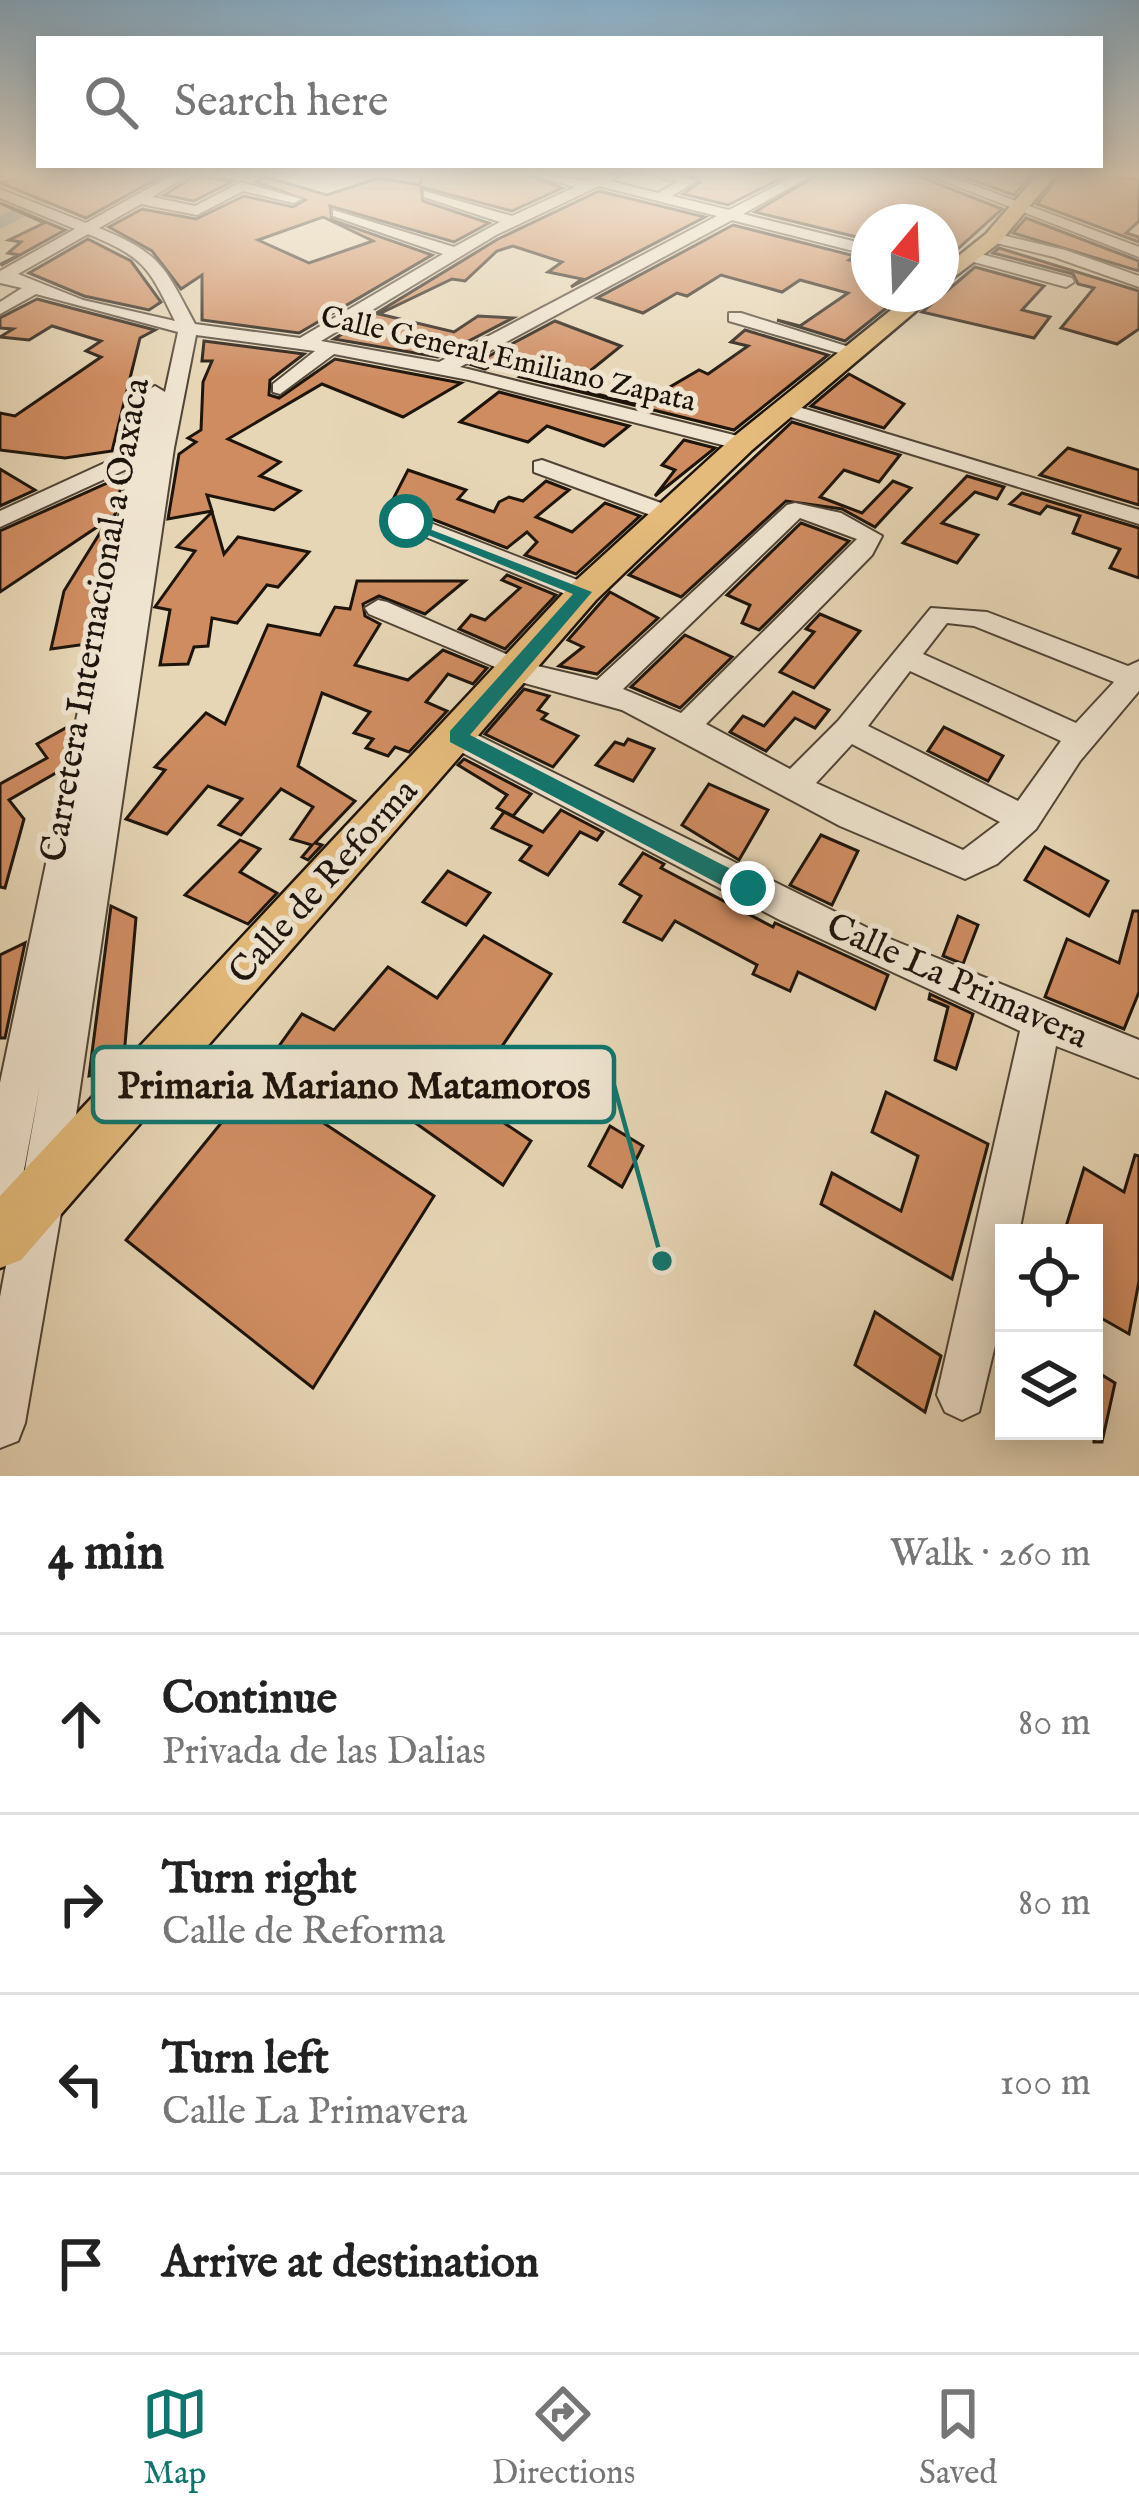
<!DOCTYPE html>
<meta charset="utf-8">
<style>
:root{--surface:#fff;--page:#f2f2f2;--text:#222;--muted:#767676;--line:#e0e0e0;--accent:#0f766e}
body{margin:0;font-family:"IM FELL English",serif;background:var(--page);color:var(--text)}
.controls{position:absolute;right:36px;bottom:36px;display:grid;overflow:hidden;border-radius:0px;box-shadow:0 6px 30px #0003}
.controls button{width:108px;height:108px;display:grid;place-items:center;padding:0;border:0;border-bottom:3px solid var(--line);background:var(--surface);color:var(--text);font:60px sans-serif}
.compass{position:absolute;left:851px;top:204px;width:108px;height:108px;border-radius:50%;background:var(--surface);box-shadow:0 6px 30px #0003;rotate:19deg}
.stop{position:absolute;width:36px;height:36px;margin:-27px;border:9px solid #0f766e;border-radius:50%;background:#fff}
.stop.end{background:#0f766e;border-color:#fff;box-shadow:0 3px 12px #0008}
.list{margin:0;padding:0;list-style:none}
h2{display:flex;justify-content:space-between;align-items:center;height:156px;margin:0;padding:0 48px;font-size:51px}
h2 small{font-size:39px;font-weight:400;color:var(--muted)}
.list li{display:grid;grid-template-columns:78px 1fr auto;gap:36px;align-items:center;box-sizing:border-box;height:180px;padding:0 48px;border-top:3px solid var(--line)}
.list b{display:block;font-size:45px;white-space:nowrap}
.list p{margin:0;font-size:39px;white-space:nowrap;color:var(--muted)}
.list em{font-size:39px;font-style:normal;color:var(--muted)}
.icon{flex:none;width:66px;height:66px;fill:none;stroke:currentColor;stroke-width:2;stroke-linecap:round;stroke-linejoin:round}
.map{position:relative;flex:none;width:1139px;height:1476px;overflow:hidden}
.search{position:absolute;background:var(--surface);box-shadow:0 6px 30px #0003;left:36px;right:36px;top:36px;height:132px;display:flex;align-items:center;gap:30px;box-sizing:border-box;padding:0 42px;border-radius:0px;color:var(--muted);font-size:45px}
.sheet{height:876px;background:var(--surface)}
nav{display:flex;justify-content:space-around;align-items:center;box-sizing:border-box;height:168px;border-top:3px solid var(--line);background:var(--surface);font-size:33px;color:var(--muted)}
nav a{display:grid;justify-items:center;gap:6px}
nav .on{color:var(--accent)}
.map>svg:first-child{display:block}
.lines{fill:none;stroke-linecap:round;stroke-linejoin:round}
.river{fill:#99b7b6;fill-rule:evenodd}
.building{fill:#cf8c61;stroke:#1d140c;stroke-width:3;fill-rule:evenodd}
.minor-casing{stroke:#504436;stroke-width:4}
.major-casing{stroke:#1d140c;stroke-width:5}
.minor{fill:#efe4d0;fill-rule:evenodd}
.major{fill:#e4bb7b;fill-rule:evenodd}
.route{fill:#0f766e}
.labels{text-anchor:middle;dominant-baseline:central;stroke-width:10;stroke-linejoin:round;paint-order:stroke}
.far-street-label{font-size:30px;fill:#1d140c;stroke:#efe4d0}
.street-label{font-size:36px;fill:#1d140c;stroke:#efe4d0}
.leader{fill:none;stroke:#0f766e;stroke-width:4.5}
.callout-dot{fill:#0f766e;stroke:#efe4d0;stroke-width:4.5}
.callout{fill:#efe4d0;stroke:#0f766e;stroke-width:4.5}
.callout-label{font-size:39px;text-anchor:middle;font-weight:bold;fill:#1d140c}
</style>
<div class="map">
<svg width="1139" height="1476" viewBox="0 0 1139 1476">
<rect width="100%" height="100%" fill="#e7d6b6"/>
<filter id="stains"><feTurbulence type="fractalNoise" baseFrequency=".00167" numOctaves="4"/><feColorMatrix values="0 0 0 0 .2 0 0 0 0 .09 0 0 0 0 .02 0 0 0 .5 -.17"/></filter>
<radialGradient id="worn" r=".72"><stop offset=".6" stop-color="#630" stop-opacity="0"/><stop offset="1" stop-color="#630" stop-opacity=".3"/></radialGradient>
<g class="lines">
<!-- river -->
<path class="river" d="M88,173H110L0,229V216Z"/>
</g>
<!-- building -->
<g class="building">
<path d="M33,173H167L86,218L0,183Z"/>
<path d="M422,173H524L562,188L512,211L421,187L423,201L489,223L454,242L330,206L332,220L432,255L299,333L202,320V275L181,289L152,251L109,227L142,209L196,219L244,196L293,207L305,200L256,182L266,177L327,195L379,178L420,185ZM323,217L373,241L309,263L258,240Z"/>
<path d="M685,173H792L728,205L683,194L700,182Z"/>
<path d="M820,173H911L1002,209L941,264V222H869V240L755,212Z"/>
<path d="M953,173H1033L1014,195Z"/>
<path d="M1061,173L1139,179V221L1126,233L1139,237V242L1037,204Z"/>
<path d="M195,176L233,181L194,201L164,195Z"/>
<path d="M599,191L705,217L571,287L582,279L548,272L562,262L513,246L497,251L465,281L452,279L379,314L454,332L478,316L513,318L438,357L334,339L498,239Z"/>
<path d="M0,203L65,230L2,265L1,264L19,255L8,253L21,242L9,240L44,223Z"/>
<path d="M1026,218L1139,261V271L1013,233Z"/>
<path d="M733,225L855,256L849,260L869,266V294H904L845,341L777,320L800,326L848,293L800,280L782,292L721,275L687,296L677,293L643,313L597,298Z"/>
<path d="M88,239L131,261L161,302L149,310L84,296L29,273Z"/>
<path d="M999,248L1139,291V329L1117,344L1061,328L1094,288L1078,284L1073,274L993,253Z"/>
<path d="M975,267L1044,286L1022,310L1050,317L1034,338L922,312Z"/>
<path d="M37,299L155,330L140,338L112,451L65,458L0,450V413L15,416L101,357L86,351L101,341L52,326L29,340L0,337L13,329L0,328V318Z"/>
<path d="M555,321L621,346L570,387L639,405L699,370L708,374L748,346L731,342L745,330L828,355L734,430L520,377L528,372L515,351L485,369L472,365Z"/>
<path d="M204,341L304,354L270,380L269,395L279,398L335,359L461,383L403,417L322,384L228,439L280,462L260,476L300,491L274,510L207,495L212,511L168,519L179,454L196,442L188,438L201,430L203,382L212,361H202Z"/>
<path d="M849,374L904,404L884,428L811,406Z"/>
<path d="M499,392L629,426L604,446L547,426L528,442L460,422Z"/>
<path d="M792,422L900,455L879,482L844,470L820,497L862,513L893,481L911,488L875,527L842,509L786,501L681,597L629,575Z"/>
<path d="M684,440L715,448L655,496L675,470L662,465Z"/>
<path d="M1068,448L1139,470V505L1040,475Z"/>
<path d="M0,469L35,490L0,506Z"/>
<path d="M408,470L466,490L458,499L494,512L499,502L509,497L523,501L546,481L569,490L536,517L572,532L605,503L640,516L576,574L525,555L537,542L527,532L507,548L409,510L394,516L386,513Z"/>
<path d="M123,476L115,515L0,592V531Z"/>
<path d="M967,476L1004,487L997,499L975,492L942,523L978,535L957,563L903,543Z"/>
<path d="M1022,493L1139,528V578L1110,568L1120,549L1073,533L1080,516L1047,506L1040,514L1010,504Z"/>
<path d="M212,512L224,554L238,537L309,552L278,587L267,585L237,623L212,618L208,646L194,647L188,664L160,665L170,610L155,607L195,551L177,547Z"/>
<path d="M108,520L111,531L87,644L51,649L64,591Z"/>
<path d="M801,523L849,541L759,630L742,623L750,605L727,595Z"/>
<path d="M507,575L556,595L505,649L459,629L471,615L485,620L520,588L502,580Z"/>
<path d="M357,581H465L425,614L379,596L363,604L365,616L380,624L355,665L408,680L443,650L487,668L473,684L448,674L426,702L447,711L409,752L395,747L388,756L366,748L373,739L354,733L370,712L322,693L298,766L355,801L315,843L322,845L308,860L302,857L312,845L291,839L313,807L281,789L241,835L219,825L242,799L208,786L167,834L126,819L165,770L155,767L206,713L225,724L268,625L320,635L335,607L350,609Z"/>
<path d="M610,592L658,618L597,674L559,666L583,647L568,640Z"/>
<path d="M820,614L860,631L814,688L780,672L814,632L806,629Z"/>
<path d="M685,635L732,657L680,708L631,687Z"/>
<path d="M524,689L549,696L538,710L547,714L542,719L578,736L553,767L485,734Z"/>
<path d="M793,692L829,710L815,728L795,718L766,751L730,732L743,716L764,726Z"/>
<path d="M71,725L61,770L9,800L24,819L5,888L0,887V784L47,758L37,744Z"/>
<path d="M944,727L1003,756L988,781L928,751Z"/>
<path d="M628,739L654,749L633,781L596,765L615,742L624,745Z"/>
<path d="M464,759L531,794L513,816L497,808L507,795L458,765Z"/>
<path d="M709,784L768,810L739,860L682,825Z"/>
<path d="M561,810L603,832L597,840L580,832L548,875L520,860L531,846L492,828L504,812L543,832Z"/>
<path d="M821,835L858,851L832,905L790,885Z"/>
<path d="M240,840L260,849L240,872L277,893L248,924L185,895Z"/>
<path d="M1045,847L1108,881L1089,916L1025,880Z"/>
<path d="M643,853L664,864L661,868L773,927L775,923L888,975L875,1009L798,972L790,991L753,974L757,965L675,921L662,940L624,922L641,896L620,884Z"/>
<path d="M448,871L490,893L466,925L423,902Z"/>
<path d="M111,906L136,918L124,1056L110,1072L89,1076Z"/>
<path d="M1133,911H1139V992L1124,1029L1045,997L1067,939L1119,963Z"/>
<path d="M958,916L978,925L963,964L943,956Z"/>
<path d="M484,936L551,974L467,1098L531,1141L503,1185L314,1051L302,1068L274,1053L302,1014L334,1030L388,967L437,998Z"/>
<path d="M25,943L5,1038H0V955Z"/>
<path d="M930,994L973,1014L956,1069L935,1060L948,1007L929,999Z"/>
<path d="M257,1079L434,1196L313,1388L126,1240Z"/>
<path d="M886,1092L988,1144L952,1279L821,1204L832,1173L901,1211L918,1156L872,1132Z"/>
<path d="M610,1126L643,1146L622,1187L589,1166Z"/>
<path d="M1135,1155L1139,1156V1281L1129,1334L1094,1314V1233H1064L1084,1168L1124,1192Z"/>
<path d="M875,1312L941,1356L925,1412L855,1365Z"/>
<path d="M1094,1370L1115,1383L1102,1442H1094Z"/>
</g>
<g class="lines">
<!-- minor casing -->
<g class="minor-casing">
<g id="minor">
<path d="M176,173H192L152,197L195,206L241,182L301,199L294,203L243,191L197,215L141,204L99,228C162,254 164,266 195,324L300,338L443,254L333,216V210L454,247L500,222L424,197V191L512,216L575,187L528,173L587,181L606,173H622L610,181L658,193L677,182L648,173H671L696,181L672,196L729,210L801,173H816L743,214L869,245V255L732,220L460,367L750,439V449L742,450L469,380L334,354L280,394L273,392V384L315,351L196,335L174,448L65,1190L25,1423L18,1441L0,1448V1297L40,1085L22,1186L15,1201L0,1208V1083L129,468L0,527V511L133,450L145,392L155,386L165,392L178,332L36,294L0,314V302L22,288L0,283V271L75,229L0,198V189L86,223ZM599,186L717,216L439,362L321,341L496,235ZM88,234C145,258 148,266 175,321L83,300L18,274Z"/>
<path d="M923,173H941L1139,247V257Z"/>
<path d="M993,233L1065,250L1139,276V287L1054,257L988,241Z"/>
<path d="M969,251L1072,278L1074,282L1066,287L963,259L961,256Z"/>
<path d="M729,313H741L865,352L849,356L729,321Z"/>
<path d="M778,405H792L1139,510V524L778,413Z"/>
<path d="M542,460L672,507L676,512L672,517H656L534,472V462Z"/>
<path d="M795,503L841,513L882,536L872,555L706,724L790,769L838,721L931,608L987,612L1128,666L1139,661V691L1080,761L1036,829L997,864L965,879L840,826L622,710L503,677L500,669L369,614L365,608L378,600L387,602L529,664L597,680L787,505ZM800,518L857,539L681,713L623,689ZM947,623L974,626L1114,682L1076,723L923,654ZM910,671L1061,741L1018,801L868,726ZM852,744L1000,822L963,850L816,783Z"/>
<path d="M407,514L593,586L597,592L593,598H575L399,526L395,521Z"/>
<path d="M457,725L890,939L1139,1040V1078L1056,1046L1019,1233H1004V1308L979,1412L962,1420L945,1412L937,1395L1020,1031L780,920L446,744L442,736L446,728Z"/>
</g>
</g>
<!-- major casing -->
<g class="major-casing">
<g id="major">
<path d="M1039,173H1057L1000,242L941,287V270L986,234Z"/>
<path d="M911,294H936L752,450L596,600L21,1260L0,1268V1196L572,584L732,438Z"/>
</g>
</g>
<!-- minor -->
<use href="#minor" class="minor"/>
<!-- major -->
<use href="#major" class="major"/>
</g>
<!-- sky -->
<linearGradient id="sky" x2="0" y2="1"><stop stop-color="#88b5d4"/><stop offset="0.46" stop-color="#f4edde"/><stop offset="1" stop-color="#f4edde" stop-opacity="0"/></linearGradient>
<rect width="1139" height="379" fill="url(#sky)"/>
<!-- route -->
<path class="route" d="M401,518L592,592L470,735L756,882V895H740L450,742V731L573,594L401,524Z"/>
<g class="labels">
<!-- far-street labels -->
<g class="far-street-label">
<text transform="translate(508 360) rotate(13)">Calle General Emiliano Zapata</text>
</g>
<!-- street labels -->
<g class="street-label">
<text transform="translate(96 620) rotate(-80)">Carretera Internacional a Oaxaca</text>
<text transform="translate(324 882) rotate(-48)">Calle de Reforma</text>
<text transform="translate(957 982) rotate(24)">Calle La Primavera</text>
</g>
</g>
<!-- callouts -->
<path class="leader" d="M662 1261L614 1085"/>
<circle class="callout-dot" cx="662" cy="1261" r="12"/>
<rect class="callout" x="93" y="1047" width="521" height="75" rx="12"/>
<g class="callout-label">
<text x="354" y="1098">Primaria Mariano Matamoros</text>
</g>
<rect width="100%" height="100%" filter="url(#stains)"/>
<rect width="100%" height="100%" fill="url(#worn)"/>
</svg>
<div class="controls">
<button><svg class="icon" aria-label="locate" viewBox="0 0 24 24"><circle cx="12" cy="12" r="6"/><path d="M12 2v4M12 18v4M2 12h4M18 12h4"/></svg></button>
<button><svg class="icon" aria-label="layers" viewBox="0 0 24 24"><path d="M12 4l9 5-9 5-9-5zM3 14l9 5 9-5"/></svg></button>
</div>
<svg class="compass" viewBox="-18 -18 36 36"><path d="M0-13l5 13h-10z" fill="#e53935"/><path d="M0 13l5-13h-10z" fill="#767676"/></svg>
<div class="stop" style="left:406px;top:521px"></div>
<div class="stop end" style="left:748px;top:888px"></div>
<div class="search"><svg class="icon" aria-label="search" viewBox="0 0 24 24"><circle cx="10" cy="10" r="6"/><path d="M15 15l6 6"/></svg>Search here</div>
</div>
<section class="sheet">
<h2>4 min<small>Walk · 260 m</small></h2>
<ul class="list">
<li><svg class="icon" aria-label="ahead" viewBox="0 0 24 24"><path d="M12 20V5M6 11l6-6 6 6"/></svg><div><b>Continue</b><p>Privada de las Dalias</p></div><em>80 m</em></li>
<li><svg class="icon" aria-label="right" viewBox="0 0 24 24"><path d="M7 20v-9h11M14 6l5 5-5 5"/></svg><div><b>Turn right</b><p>Calle de Reforma</p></div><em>80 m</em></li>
<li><svg class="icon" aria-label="left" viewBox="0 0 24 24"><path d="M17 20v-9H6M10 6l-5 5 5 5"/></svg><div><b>Turn left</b><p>Calle La Primavera</p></div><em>100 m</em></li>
<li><svg class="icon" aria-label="arrive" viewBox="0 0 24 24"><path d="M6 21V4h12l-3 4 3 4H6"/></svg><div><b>Arrive at destination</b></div></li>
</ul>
</section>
<nav>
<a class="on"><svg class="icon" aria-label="map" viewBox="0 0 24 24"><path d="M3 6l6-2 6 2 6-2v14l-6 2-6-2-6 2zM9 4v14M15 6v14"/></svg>Map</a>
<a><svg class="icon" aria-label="directions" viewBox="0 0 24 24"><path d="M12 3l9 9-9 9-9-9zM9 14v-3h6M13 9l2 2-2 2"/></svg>Directions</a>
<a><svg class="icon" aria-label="saved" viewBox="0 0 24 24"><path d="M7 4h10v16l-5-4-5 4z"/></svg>Saved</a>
</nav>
